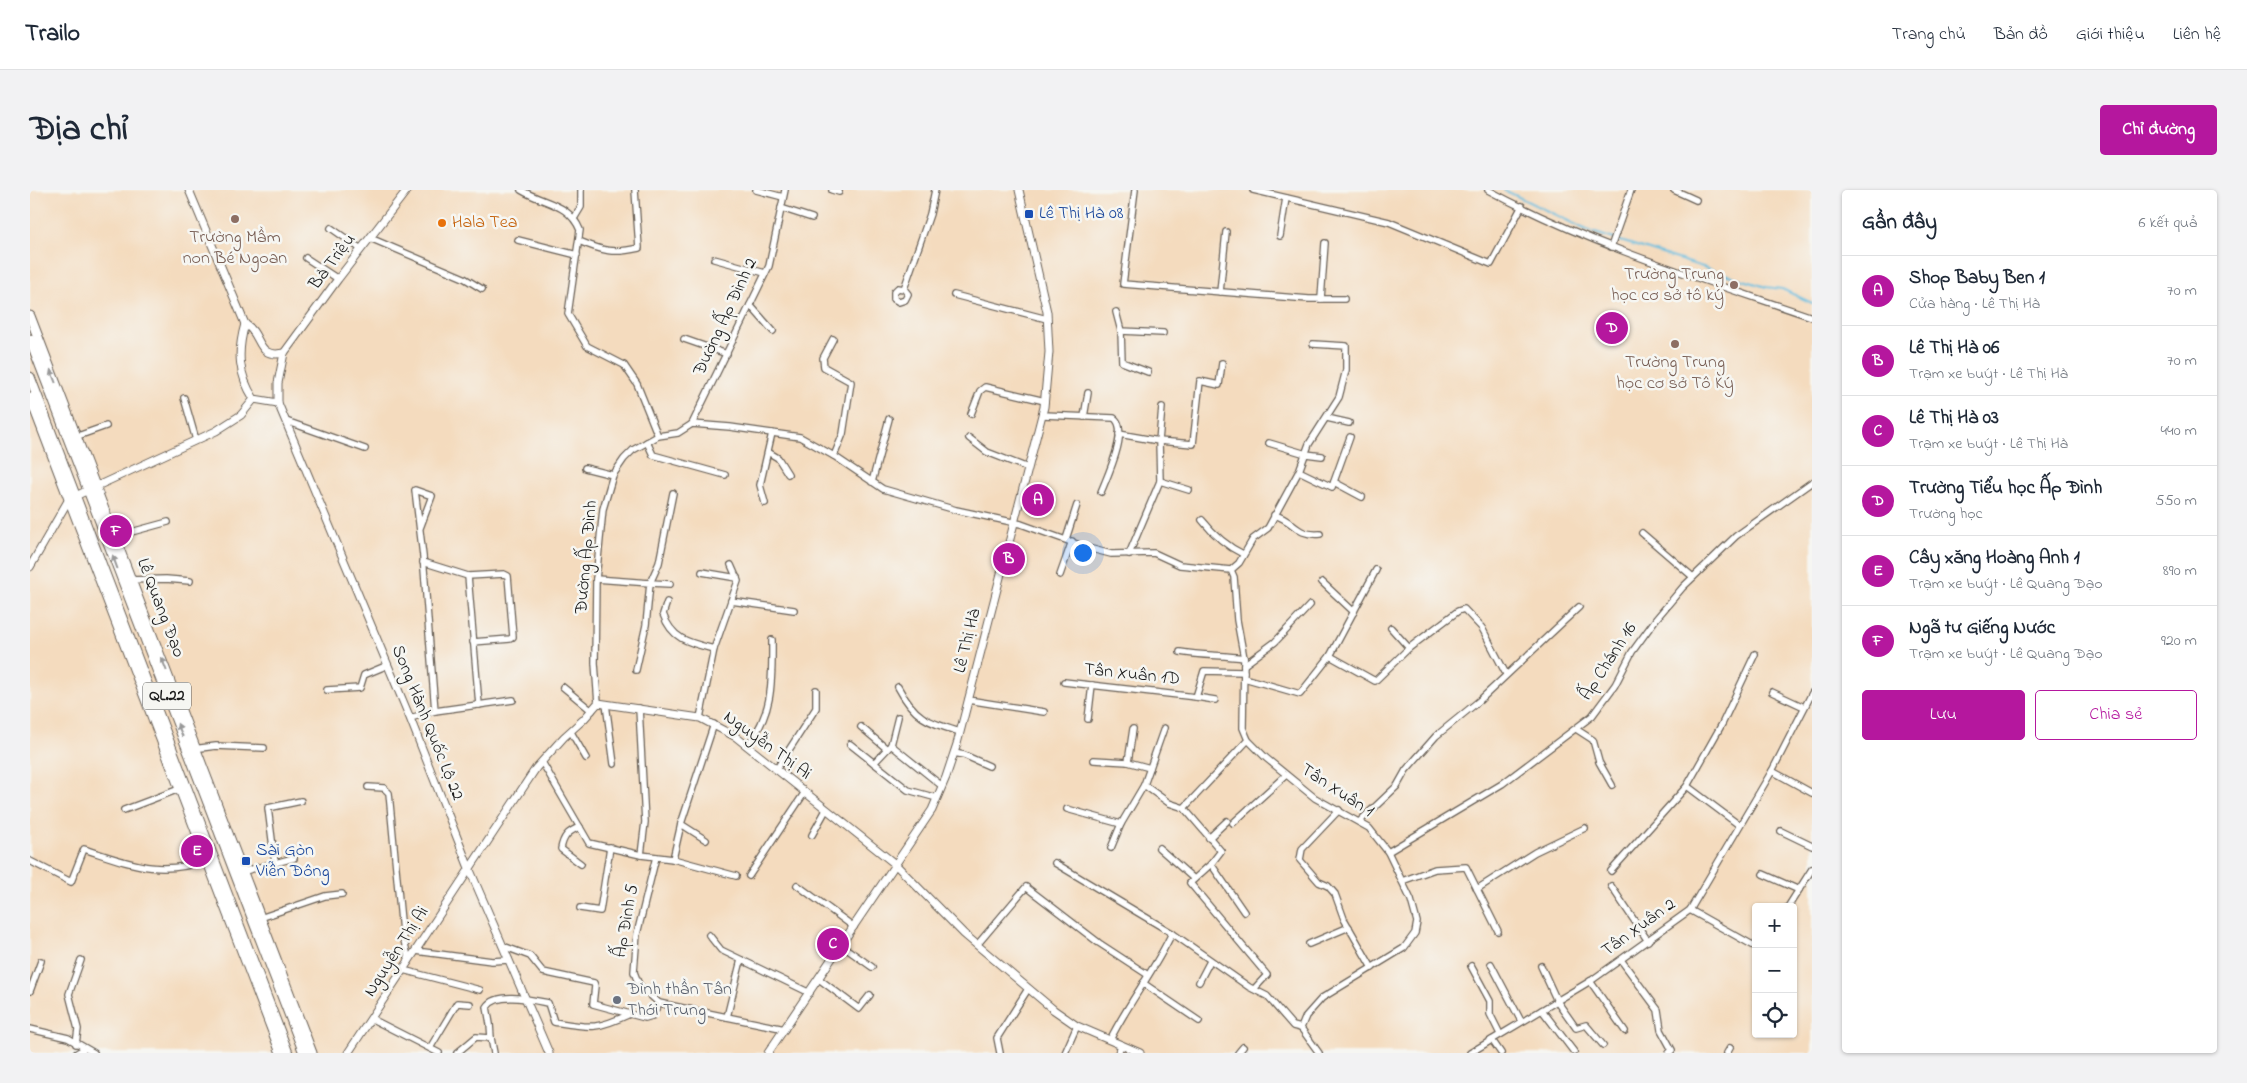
<!DOCTYPE html>
<html lang="vi">
<meta charset="utf-8">
<style>
:root{--surface:#fff;--page:#f2f2f3;--text:#1f2937;--muted:#747a83;--line:#e0e1e3;--accent:#b5179e}
body{margin:0;font-family:"Indie Flower",sans-serif;background:var(--page);color:var(--text)}
.controls{position:absolute;right:15px;bottom:15px;display:grid;overflow:hidden;border-radius:5px;box-shadow:0 1px 4px #0004}
.controls button{width:45px;height:45px;display:grid;place-items:center;padding:0;border:0;border-bottom:1px solid var(--line);background:var(--surface);color:var(--text);font:25px sans-serif}
.you{position:absolute;left:1052px;top:362px;width:18px;height:18px;margin:-12px;border:4px solid #fff;border-radius:50%;background:#1a73e8;box-shadow:0 0 0 8px #1a73e833}
.badge{display:grid;place-items:center;width:32px;height:32px;border-radius:50%;background:var(--accent);color:#fff;font-size:16px;font-weight:700}
.pin{position:absolute;translate:-50% -50%;border:2px solid #fff;box-shadow:0 1px 5px #0006}
.list{margin:0;padding:0;list-style:none}
h2{display:flex;justify-content:space-between;align-items:center;height:65px;margin:0;padding:0 20px;font-size:21px}
h2 small{font-size:16px;font-weight:400;color:var(--muted)}
.list li{display:grid;grid-template-columns:32px 1fr auto;gap:15px;align-items:center;box-sizing:border-box;height:70px;padding:0 20px;border-top:1px solid var(--line)}
.list b{display:block;font-size:19px;white-space:nowrap}
.list p{margin:0;font-size:16px;white-space:nowrap;color:var(--muted)}
.list em{font-size:16px;font-style:normal;color:var(--muted)}
.actions{display:flex;gap:10px;padding:15px 20px}
.actions a{flex:1;padding:11px 0;border:1px solid var(--accent);border-radius:5px;text-align:center;font-size:18px;color:var(--accent)}
.actions .main{background:var(--accent);color:#fff}
.icon{flex:none;width:28px;height:28px;fill:none;stroke:currentColor;stroke-width:2;stroke-linecap:round;stroke-linejoin:round}
.map{position:relative;flex:none;width:1782px;height:863px;overflow:hidden;border-radius:5px}
header{display:flex;align-items:center;gap:30px;box-sizing:border-box;height:70px;padding:0 25px;background:var(--surface);border-bottom:1px solid var(--line)}
header strong{font-size:24px}
nav{display:flex;gap:28px;margin-inline-start:auto;font-size:18px}
.intro{display:flex;align-items:center;justify-content:space-between;box-sizing:border-box;height:120px;padding:0 30px}
h1{margin:0;font-size:35px}
.button{padding:12px 22px;border-radius:5px;background:var(--accent);color:#fff;font-size:18px;font-weight:700}
main{display:flex;gap:30px;padding:0 30px}
aside{flex:1;background:var(--surface);border-radius:5px;box-shadow:0 1px 4px #0004}
.map>svg:first-child{display:block}
.lines{fill:none;stroke-linecap:round;stroke-linejoin:round}
.stream{stroke:#61bcdf;stroke-width:2}
.minor-casing{stroke:#685f55;stroke-width:8}
.tertiary-casing{stroke:#685f55;stroke-width:9}
.trunk-casing{stroke:#685f55;stroke-width:11}
.minor{stroke:#fff;stroke-width:5.5}
.tertiary{stroke:#fff;stroke-width:7}
.trunk{stroke:#fff;stroke-width:9}
.oneway{fill:#999}
.transit-dot{fill:#1a4fb4;stroke:#f6f6f2;stroke-width:2}
.education-dot{fill:#8d6e63;stroke:#f6f6f2;stroke-width:2}
.food-dot{fill:#e8710a;stroke:#f6f6f2;stroke-width:2}
.worship-dot{fill:#6b7280;stroke:#f6f6f2;stroke-width:2}
.labels{text-anchor:middle;dominant-baseline:central;stroke-width:5;stroke-linejoin:round;paint-order:stroke}
.shield{fill:#f6f6f2;stroke:#5d5d5c;stroke-width:1}
.shield-label{font-size:16px;font-weight:bold;fill:#1c1c1c}
.transit-label{font-size:18px;fill:#164399;stroke:#f6f6f2;text-anchor:start}
.food-label{font-size:18px;fill:#c56008;stroke:#f6f6f2;text-anchor:start}
.education-label{font-size:18px;fill:#785e54;stroke:#f6f6f2}
.street-label{font-size:18px;fill:#1c1c1c;stroke:#f6f6f2}
.worship-label{font-size:18px;fill:#5b616d;stroke:#f6f6f2;text-anchor:start}
</style>
<header>
<strong>Trailo</strong>
<nav><a>Trang chủ</a><a>Bản đồ</a><a>Giới thiệu</a><a>Liên hệ</a></nav>
</header>
<div class="intro"><h1>Địa chỉ</h1><a class="button">Chỉ đường</a></div>
<main>
<div class="map">
<svg width="1782" height="863" viewBox="0 0 1782 863">
<rect width="100%" height="100%" fill="#f6f6f2"/>
<filter id="ink" filterUnits="userSpaceOnUse"><feTurbulence type="fractalNoise" baseFrequency=".02" numOctaves="2"/><feDisplacementMap in="SourceGraphic" scale="10" xChannelSelector="R" yChannelSelector="G"/><feConvolveMatrix kernelMatrix="1 2 1 2 8 2 1 2 1" color-interpolation-filters="sRGB"/></filter>
<filter id="wash" filterUnits="userSpaceOnUse"><feTurbulence type="fractalNoise" baseFrequency=".0096" numOctaves="4" result="noise"/><feDisplacementMap in="SourceGraphic" scale="20" xChannelSelector="R" yChannelSelector="G"/><feGaussianBlur stdDeviation="1.12" result="paint"/><feColorMatrix in="noise" values="0 0 0 0 0 0 0 0 0 0 0 0 0 0 0 0 0 1.4 0 .05"/><feComposite in="paint" operator="in"/></filter>
<g filter="url(#wash)">
<rect width="100%" height="100%" fill="#f4dbbe"/>
<g class="lines">
<!-- stream -->
<path class="stream" d="M1474,0L1559,41L1736,97L1752,99L1782,113"/>
</g>
</g>
<g filter="url(#ink)">
<g class="lines">
<!-- minor casing -->
<g class="minor-casing">
<g id="minor">
<path d="M491,0C514,14 539,13 550,40L538,124L557,156L594,175L607,194L628,246"/>
<path d="M726,0L753,7"/>
<path d="M802,0L809,2"/>
<path d="M1105,0L1093,94L1279,109H1314"/>
<path d="M1223,0L1359,32L1461,74L1492,16"/>
<path d="M1458,0C1562,56 1671,89 1782,127"/>
<path d="M1644,0L1666,10"/>
<path d="M751,18L782,28"/>
<path d="M545,27L551,17V0"/>
<path d="M301,38L331,59"/>
<path d="M1250,46L1256,8"/>
<path d="M340,48L434,88L452,99"/>
<path d="M488,50L547,65"/>
<path d="M549,51C573,61 583,64 609,58L605,0"/>
<path d="M1581,57L1601,0"/>
<path d="M276,68L308,89"/>
<path d="M684,69L735,83"/>
<path d="M874,99L868,98L864,102V109L869,112L875,110L878,104L874,99L900,24L905,0"/>
<path d="M1190,102L1196,42"/>
<path d="M924,105L1017,129"/>
<path d="M1291,109L1295,53"/>
<path d="M720,115L743,141"/>
<path d="M1086,122L1091,141L1133,143"/>
<path d="M1091,141L1092,172L1118,182"/>
<path d="M654,149L697,164"/>
<path d="M803,149L793,168L794,177L821,192L813,244L804,266"/>
<path d="M154,208L166,250"/>
<path d="M1132,217L1129,251L1163,254L1170,191L1189,195L1192,173"/>
<path d="M941,224L950,201L955,197L1015,211"/>
<path d="M1013,225L1084,228C1100,239 1077,287 1071,302"/>
<path d="M1054,227L1058,203"/>
<path d="M1297,228L1319,233"/>
<path d="M256,231L335,259"/>
<path d="M662,234L739,76L755,0"/>
<path d="M1089,244L1129,251L1130,291L1099,364"/>
<path d="M45,247L76,236"/>
<path d="M939,248L957,262L998,278"/>
<path d="M617,252L623,265L695,285"/>
<path d="M1239,253L1276,264L1292,266"/>
<path d="M738,262L748,268L758,284"/>
<path d="M555,278L583,285"/>
<path d="M1269,281L1302,297L1320,247"/>
<path d="M1130,291L1159,300"/>
<path d="M842,292L859,229"/>
<path d="M1304,292L1332,307"/>
<path d="M735,313L730,295L742,243"/>
<path d="M1244,325C1265,330 1264,346 1290,344"/>
<path d="M1172,330C1184,345 1196,356 1213,364"/>
<path d="M390,338L402,306L385,300L393,366L405,521"/>
<path d="M1612,343L1663,387"/>
<path d="M83,347L138,332"/>
<path d="M1036,349L1047,315"/>
<path d="M393,372L438,386L474,384L478,386L483,447L480,449L443,452"/>
<path d="M1201,380L1209,373L1223,349L1238,338L1269,281L1279,254L1309,207L1316,180V156L1283,154"/>
<path d="M672,382L707,388"/>
<path d="M1030,385L1042,351"/>
<path d="M438,386L449,515"/>
<path d="M566,389L620,393L616,435L606,480"/>
<path d="M98,390L136,389L160,391"/>
<path d="M1292,392L1324,422"/>
<path d="M640,394L620,393L629,373L643,303"/>
<path d="M701,411L764,420"/>
<path d="M637,412L633,424C642,450 660,453 684,459"/>
<path d="M1379,458L1428,421L1434,419L1452,438L1476,484"/>
<path d="M1150,462C1172,466 1193,465 1214,468"/>
<path d="M1300,466L1346,380"/>
<path d="M1214,475L1245,452L1280,415"/>
<path d="M1214,488L1270,504L1300,466L1345,491L1379,458L1361,438"/>
<path d="M1034,492L1166,507L1174,481L1214,482"/>
<path d="M533,497L562,521"/>
<path d="M868,497C885,529 898,532 930,542"/>
<path d="M297,500L330,498L334,485L358,475"/>
<path d="M1742,502L1774,517"/>
<path d="M1166,507L1185,510"/>
<path d="M938,510L1014,522"/>
<path d="M568,513L565,473L566,389L573,319L583,285L594,269L603,260L628,246L648,243L662,234L700,237L770,247L804,266L853,299L926,320L991,334L1058,358L1081,364L1124,363L1150,375L1201,380L1204,387L1207,430L1214,468L1213,538L1218,550L1236,568L1285,608L1339,638L1358,662L1381,710L1387,732L1385,743L1374,758L1292,808L1276,826L1271,838L1289,863"/>
<path d="M576,514L584,574"/>
<path d="M609,518L615,632L611,665"/>
<path d="M868,527L861,555L912,596"/>
<path d="M380,528L405,521L483,510"/>
<path d="M670,528L684,459L708,391L701,375"/>
<path d="M1058,529L1062,495"/>
<path d="M684,534L651,634L643,669L706,686"/>
<path d="M831,537L857,559"/>
<path d="M1546,539L1563,550L1569,572L1582,595"/>
<path d="M541,542L556,568"/>
<path d="M820,554L844,573"/>
<path d="M861,555L844,573L878,600L907,608"/>
<path d="M717,556C744,523 742,490 742,450"/>
<path d="M163,559L186,556L234,558"/>
<path d="M924,563L934,565L959,576"/>
<path d="M1064,570L1098,572L1120,578"/>
<path d="M512,572L559,653L611,665L643,669"/>
<path d="M1098,572L1103,539"/>
<path d="M746,580L786,518V500"/>
<path d="M1742,581L1782,603"/>
<path d="M1114,595L1134,538"/>
<path d="M1657,596L1692,534L1725,464"/>
<path d="M338,597L354,598L359,603L372,742L379,771"/>
<path d="M1154,618L1191,661L1181,674L1160,693L1237,785L1224,799"/>
<path d="M1037,619L1091,634L1114,595L1139,613L1154,618L1218,550"/>
<path d="M94,620L152,598"/>
<path d="M1309,620L1272,659L1270,670L1289,692L1298,696L1305,704L1314,729L1342,778"/>
<path d="M1329,632L1367,596L1376,580L1406,546L1449,511L1549,417"/>
<path d="M1203,633L1256,585"/>
<path d="M651,634L676,650"/>
<path d="M550,637C538,641 533,647 531,659L551,674"/>
<path d="M1751,641L1782,656"/>
<path d="M782,645L796,620"/>
<path d="M1179,648L1197,631"/>
<path d="M1081,658L1091,634"/>
<path d="M1129,658L1164,689"/>
<path d="M1358,662L1472,594L1562,526L1585,495L1602,462L1626,429L1653,397L1706,346L1782,292"/>
<path d="M626,667L607,744L604,782L609,795L629,813L755,839"/>
<path d="M0,671L41,692L54,659C101,674 129,687 178,670"/>
<path d="M245,673L238,618L271,611"/>
<path d="M1025,673L1142,743"/>
<path d="M1181,674L1214,722"/>
<path d="M1581,681L1657,596L1709,635"/>
<path d="M211,682L264,668"/>
<path d="M1733,684L1769,700"/>
<path d="M719,686L775,602"/>
<path d="M1372,691L1405,679L1436,677L1468,741"/>
<path d="M767,695L824,737"/>
<path d="M1581,696L1618,751"/>
<path d="M1447,699L1505,662L1555,638"/>
<path d="M1758,717L1782,679"/>
<path d="M550,718L570,721L580,657"/>
<path d="M1660,720L1726,757"/>
<path d="M230,728L295,706L312,704"/>
<path d="M679,745L691,760L780,803"/>
<path d="M1279,754L1319,737"/>
<path d="M811,755L842,777"/>
<path d="M947,755L996,697L1069,753L1118,785"/>
<path d="M473,756L500,766L513,782L564,793L565,796L563,814L600,824"/>
<path d="M386,761L462,771L479,770"/>
<path d="M1591,770L1628,820L1631,840L1642,860L1639,863"/>
<path d="M1461,774L1491,831"/>
<path d="M1441,776L1460,811V824L1470,844"/>
<path d="M1511,776L1527,811L1546,838L1556,835L1573,855"/>
<path d="M373,780L450,800"/>
<path d="M789,789L829,819L840,805"/>
<path d="M1560,791L1595,841"/>
<path d="M1169,792L1180,771"/>
<path d="M1113,793L1169,831"/>
<path d="M0,801L11,771"/>
<path d="M1512,820L1544,862"/>
<path d="M697,827L711,770"/>
<path d="M342,829L409,863"/>
<path d="M0,839L38,848L64,863"/>
<path d="M461,848L460,834L457,817C467,801 502,810 518,813L524,832C561,838 566,840 600,824L615,828L622,826L629,813"/>
<path d="M1080,850C1098,813 1125,780 1142,743L1219,797L1237,806L1263,836L1271,838"/>
<path d="M1462,850L1471,863"/>
<path d="M46,854L48,839L39,804L51,770"/>
<path d="M400,858L427,813L440,814"/>
<path d="M47,863L54,859"/>
<path d="M427,863L446,847L461,848L464,863"/>
<path d="M970,863L967,848L998,799"/>
<path d="M1035,863L1047,836"/>
<path d="M1088,863L1091,856"/>
<path d="M1208,863L1213,857"/>
<path d="M1440,863L1562,790L1660,720L1742,581L1782,503"/>
<path d="M1697,863L1700,858"/>
</g>
</g>
<!-- tertiary casing -->
<g class="tertiary-casing">
<g id="tertiary">
<path d="M159,0L215,134"/>
<path d="M377,0L308,89L254,163L248,193V213L380,528L439,678L519,863"/>
<path d="M215,134C207,162 208,184 224,209L248,213"/>
<path d="M215,134C233,144 225,169 254,163"/>
<path d="M0,377L39,309L186,241L211,225L224,209"/>
<path d="M318,863L506,578L534,547L554,529L568,513L670,528L706,547L865,674L934,744L1024,820L1047,836L1110,863"/>
<path d="M738,863L902,620L916,587L927,554L1014,217L1019,162L1017,122L989,0"/>
</g>
</g>
<!-- trunk casing -->
<g class="trunk-casing">
<g id="trunk">
<path d="M0,126L282,863"/>
<path d="M0,149L274,863"/>
<path d="M0,187L258,863"/>
<path d="M0,207L251,863"/>
</g>
</g>
<!-- minor -->
<use href="#minor" class="minor"/>
<!-- tertiary -->
<use href="#tertiary" class="tertiary"/>
<!-- trunk -->
<use href="#trunk" class="trunk"/>
</g>
<!-- one-way arrows -->
<defs><path id="oneway-solid" d="M-6-.8H1V-3.2L6.5 0L1 3.2V.8H-6Z" transform="scale(1.25)"/></defs>
<g class="oneway">
<use href="#oneway-solid" transform="translate(23 186) rotate(-111)"/>
<use href="#oneway-solid" transform="translate(85 372) rotate(-110)"/>
<use href="#oneway-solid" transform="translate(134 474) rotate(-111)"/>
<use href="#oneway-solid" transform="translate(150 540) rotate(-112)"/>
</g>
</g>
<!-- markers -->
<g class="transit-dot">
<rect x="994" y="19" width="10" height="10" rx="2.5"/>
<rect x="211" y="666" width="10" height="10" rx="2.5"/>
</g>
<g class="education-dot">
<circle cx="205" cy="29" r="5"/>
<circle cx="1704" cy="95" r="5"/>
<circle cx="1645" cy="154" r="5"/>
</g>
<circle class="food-dot" cx="412" cy="33" r="5"/>
<circle class="worship-dot" cx="587" cy="810" r="5"/>
<g class="labels">
<!-- shield labels -->
<rect class="shield" x="113" y="492.5" width="48" height="27" rx="4"/>
<g class="shield-label">
<text x="137" y="506">QL.22</text>
</g>
<!-- transit labels -->
<g class="transit-label">
<text x="1009" y="24">Lê Thị Hà 08</text>
<text x="226" y="661">Sài Gòn<tspan x="226" dy="21">Viễn Đông</tspan></text>
</g>
<!-- food labels -->
<g class="food-label">
<text x="422" y="33">Hala Tea</text>
</g>
<!-- education labels -->
<g class="education-label">
<text x="205" y="48">Trường Mầm<tspan x="205" dy="21">non Bé Ngoan</tspan></text>
<text x="1694" y="85" text-anchor="end">Trường Trung<tspan x="1694" dy="21">học cơ sở tô ký</tspan></text>
<text x="1645" y="173">Trường Trung<tspan x="1645" dy="21">học cơ sở Tô Ký</tspan></text>
</g>
<!-- street labels -->
<g class="street-label">
<text transform="translate(303 72) rotate(-53)">Bà Triệu</text>
<text transform="translate(696 127) rotate(-65)">Đường Ấp Đình 2</text>
<text transform="translate(557 367) rotate(-85)">Đường Ấp Đình</text>
<text transform="translate(130 418) rotate(69)">Lê Quang Đạo</text>
<text transform="translate(938 451) rotate(-76)">Lê Thị Hà</text>
<text transform="translate(1579 472) rotate(-57)">Ấp Chánh 16</text>
<text transform="translate(1102 485) rotate(6)">Tân Xuân 1D</text>
<text transform="translate(397 533) rotate(68)">Song Hành Quốc Lộ 22</text>
<text transform="translate(737 556) rotate(36)">Nguyễn Thị Ai</text>
<text transform="translate(1307 601) rotate(33)">Tân Xuân 1</text>
<text transform="translate(597 731) rotate(-80)">Ấp Đình 5</text>
<text transform="translate(1609 738) rotate(-36)">Tân Xuân 2</text>
<text transform="translate(367 762) rotate(-57)">Nguyễn Thị Ai</text>
</g>
<!-- worship labels -->
<g class="worship-label">
<text x="597" y="800">Đình thần Tân<tspan x="597" dy="21">Thới Trung</tspan></text>
</g>
</g>
</svg>
<div class="controls">
<button>+</button>
<button>−</button>
<button><svg class="icon" aria-label="locate" viewBox="0 0 24 24"><circle cx="12" cy="12" r="6"/><path d="M12 2v4M12 18v4M2 12h4M18 12h4"/></svg></button>
</div>
<div class="you"></div>
<div class="pin badge" style="left:1008px;top:310px">A</div>
<div class="pin badge" style="left:979px;top:369px">B</div>
<div class="pin badge" style="left:803px;top:754px">C</div>
<div class="pin badge" style="left:1582px;top:138px">D</div>
<div class="pin badge" style="left:167px;top:661px">E</div>
<div class="pin badge" style="left:86px;top:341px">F</div>
</div>
<aside>
<h2>Gần đây<small>6 kết quả</small></h2>
<ul class="list">
<li><span class="badge">A</span><div><b>Shop Baby Ben 1</b><p>Cửa hàng · Lê Thị Hà</p></div><em>70 m</em></li>
<li><span class="badge">B</span><div><b>Lê Thị Hà 06</b><p>Trạm xe buýt · Lê Thị Hà</p></div><em>70 m</em></li>
<li><span class="badge">C</span><div><b>Lê Thị Hà 03</b><p>Trạm xe buýt · Lê Thị Hà</p></div><em>440 m</em></li>
<li><span class="badge">D</span><div><b>Trường Tiểu học Ấp Đình</b><p>Trường học</p></div><em>550 m</em></li>
<li><span class="badge">E</span><div><b>Cây xăng Hoàng Anh 1</b><p>Trạm xe buýt · Lê Quang Đạo</p></div><em>890 m</em></li>
<li><span class="badge">F</span><div><b>Ngã tư Giếng Nước</b><p>Trạm xe buýt · Lê Quang Đạo</p></div><em>920 m</em></li>
</ul>
<div class="actions"><a class="main">Lưu</a><a>Chia sẻ</a></div>
</aside>
</main>
